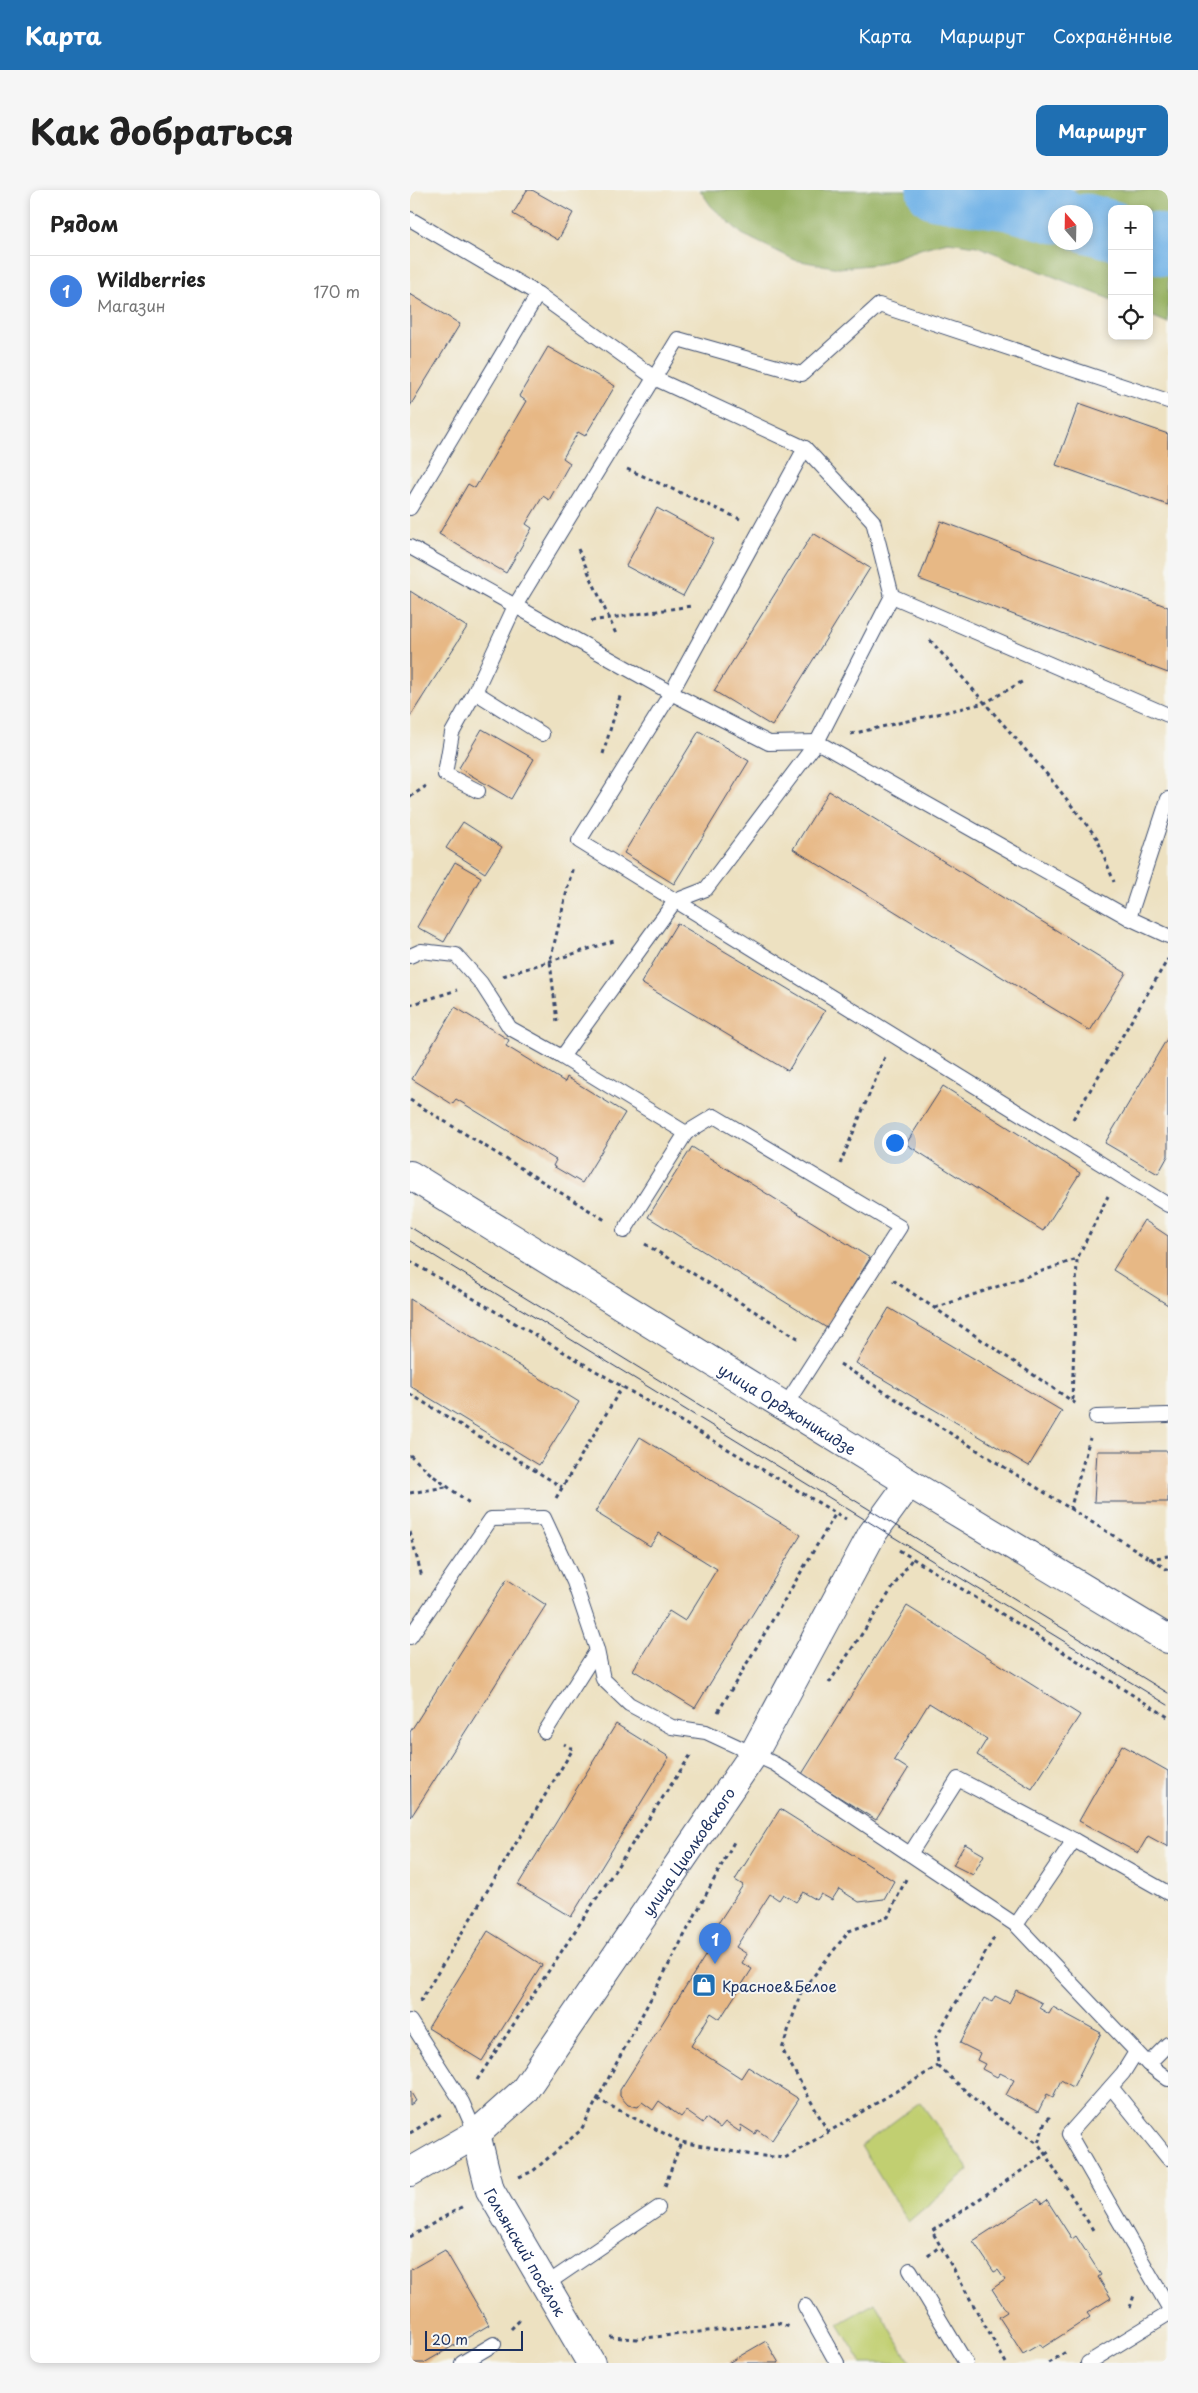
<!DOCTYPE html>
<html lang="ru">
<meta charset="utf-8">
<style>
:root{--surface:#fff;--page:#f6f6f6;--text:#222;--muted:#767676;--line:#e0e0e0;--accent:#1f6fb2}
body{margin:0;font-family:"Playpen Sans",sans-serif;background:var(--page);color:var(--text)}
.controls{position:absolute;right:15px;top:15px;display:grid;overflow:hidden;border-radius:10px;box-shadow:0 2px 8px #0003}
.controls button{width:45px;height:45px;display:grid;place-items:center;padding:0;border:0;border-bottom:1px solid var(--line);background:var(--surface);color:var(--text);font:25px sans-serif}
.compass{position:absolute;left:638px;top:15px;width:45px;height:45px;border-radius:50%;background:var(--surface);box-shadow:0 2px 8px #0003;rotate:340deg}
.scale{position:absolute;left:15px;bottom:12px;width:98px;box-sizing:border-box;padding-left:5px;border:2px solid #1b2f5e;border-top:0;font-size:14px;line-height:18px;white-space:nowrap;color:#1b2f5e;-webkit-text-stroke:4px #f6f6f2;paint-order:stroke}
.you{position:absolute;left:484px;top:952px;width:18px;height:18px;margin:-12px;border:4px solid #fff;border-radius:50%;background:#1a73e8;box-shadow:0 0 0 8px #1a73e833}
.badge{display:grid;place-items:center;width:32px;height:32px;border-radius:50%;background:var(--accent);color:#fff;font-size:16px;font-weight:700}
.pin{position:absolute;translate:-50% -41px;filter:drop-shadow(0 1px 2px #0008)}
.pin::after{content:'';position:absolute;top:26px;width:18px;height:15px;background:inherit;clip-path:polygon(0 0,100% 0,50% 100%)}
.list{margin:0;padding:0;list-style:none}
h2{display:flex;justify-content:space-between;align-items:center;height:65px;margin:0;padding:0 20px;font-size:21px}
h2 small{font-size:16px;font-weight:400;color:var(--muted)}
.list li{display:grid;grid-template-columns:32px 1fr auto;gap:15px;align-items:center;box-sizing:border-box;height:70px;padding:0 20px;border-top:1px solid var(--line)}
.list b{display:block;font-size:19px;white-space:nowrap}
.list p{margin:0;font-size:16px;white-space:nowrap;color:var(--muted)}
.list em{font-size:16px;font-style:normal;color:var(--muted)}
.icon{flex:none;width:28px;height:28px;fill:none;stroke:currentColor;stroke-width:2;stroke-linecap:round;stroke-linejoin:round}
.map{position:relative;flex:none;width:758px;height:2173px;overflow:hidden;border-radius:10px}
header{display:flex;align-items:center;gap:30px;box-sizing:border-box;height:70px;padding:0 25px;background:var(--accent);color:#fff}
header strong{font-size:24px}
nav{display:flex;gap:28px;margin-inline-start:auto;font-size:18px}
.intro{display:flex;align-items:center;justify-content:space-between;box-sizing:border-box;height:120px;padding:0 30px}
h1{margin:0;font-size:35px}
.button{padding:12px 22px;border-radius:10px;background:var(--accent);color:#fff;font-size:18px;font-weight:700}
main{display:flex;gap:30px;padding:0 30px}
aside{flex:1;background:var(--surface);border-radius:10px;box-shadow:0 2px 8px #0003}
.map>svg:first-child{display:block}
.green{fill:#c1cf71;stroke:#6e7f68}
.forest{fill:#98b263;stroke:#5a7060;fill-rule:evenodd}
.lines{fill:none;stroke-linecap:round;stroke-linejoin:round}
.river{stroke:#72b3e7;stroke-width:59}
.building{fill:#e7b885}
.lane-casing{stroke:#3a4a6d;stroke-width:16}
.street-casing{stroke:#3a4a6d;stroke-width:30}
.secondary-casing{stroke:#3a4a6d;stroke-width:30}
.path{stroke:#3a4a6d;stroke-width:3;stroke-dasharray:4 4;stroke-linecap:butt}
.lane{stroke:#fff;stroke-width:14}
.street{stroke:#fff;stroke-width:28}
.secondary{stroke:#fff;stroke-width:28}
.tram{stroke:#1b2f5e;stroke-width:1}
.labels{text-anchor:middle;dominant-baseline:central;stroke-width:4;stroke-linejoin:round;paint-order:stroke}
.street-label{font-size:15px;fill:#1b2f5e;stroke:#f6f6f2}
.poi-label{font-size:15px;fill:#1b2f5e;stroke:#f6f6f2;text-anchor:start}
</style>
<header>
<strong>Карта</strong>
<nav><a>Карта</a><a>Маршрут</a><a>Сохранённые</a></nav>
</header>
<div class="intro"><h1>Как добраться</h1><a class="button">Маршрут</a></div>
<main>
<aside>
<h2>Рядом<small></small></h2>
<ul class="list">
<li><span class="badge" style="background:#3f7fe0">1</span><div><b>Wildberries</b><p>Магазин</p></div><em>170 m</em></li>
</ul>
</aside>
<div class="map">
<svg width="758" height="2173" viewBox="0 0 758 2173">
<rect width="100%" height="100%" fill="#f6f6f2"/>
<filter id="ink" filterUnits="userSpaceOnUse"><feTurbulence type="fractalNoise" baseFrequency=".02" numOctaves="2"/><feDisplacementMap in="SourceGraphic" scale="10" xChannelSelector="R" yChannelSelector="G"/><feConvolveMatrix kernelMatrix="1 2 1 2 8 2 1 2 1" color-interpolation-filters="sRGB"/></filter>
<filter id="wash" filterUnits="userSpaceOnUse"><feTurbulence type="fractalNoise" baseFrequency=".0096" numOctaves="4" result="noise"/><feDisplacementMap in="SourceGraphic" scale="20" xChannelSelector="R" yChannelSelector="G"/><feGaussianBlur stdDeviation="1.12" result="paint"/><feColorMatrix in="noise" values="0 0 0 0 0 0 0 0 0 0 0 0 0 0 0 0 0 1.4 0 .05"/><feComposite in="paint" operator="in"/></filter>
<g filter="url(#wash)">
<rect width="100%" height="100%" fill="#ede1c1"/>
<!-- green -->
<g class="green">
<path d="M510,1912L559,1980L498,2032L451,1956Z"/>
<path d="M465,2113L501,2173H452L428,2134Z"/>
</g>
<!-- forest -->
<path class="forest" d="M290,0H758V133L739,125V19H702V110L567,56L538,52L513,58L469,74L429,78L385,70L332,44L301,16ZM646,22H676V52H646Z"/>
<g class="lines">
<!-- river -->
<g class="river">
<path d="M526,0L599,11L646,24"/>
<path d="M676,33L702,40"/>
<path d="M739,51L758,57"/>
</g>
</g>
<g id="blocks">
<!-- building -->
<g class="building">
<path d="M117,0H122L163,23L148,50L103,24Z"/>
<path d="M0,104L50,134L0,216Z"/>
<path d="M138,157L205,196L175,246L168,242L153,268L160,273L139,310L133,306L116,334L122,338L96,383L29,344L58,294L65,298L116,211L109,206Z"/>
<path d="M669,213L758,244V315L646,275Z"/>
<path d="M247,318L304,349L273,406L216,376Z"/>
<path d="M531,331L758,417V483L509,389Z"/>
<path d="M403,343L460,378L362,536L304,501Z"/>
<path d="M0,401L57,437L0,527Z"/>
<path d="M72,539L124,569L101,609L49,578Z"/>
<path d="M289,541L339,571L264,694L214,663Z"/>
<path d="M419,601L716,783L680,841L383,659Z"/>
<path d="M53,632L92,657L75,683L36,658Z"/>
<path d="M45,672L71,687L34,752L7,737Z"/>
<path d="M267,733L415,821L378,881L231,793Z"/>
<path d="M45,817L99,850L96,856L155,892L157,887L215,923L172,993L143,976L146,970L46,909L42,914L2,889Z"/>
<path d="M758,847V966L748,984L695,953Z"/>
<path d="M533,896L670,983L633,1041L496,954Z"/>
<path d="M282,957L460,1068L417,1138L238,1027Z"/>
<path d="M734,1030L758,1046V1115L703,1080Z"/>
<path d="M0,1109L169,1212L129,1275L0,1196Z"/>
<path d="M479,1118L652,1221L619,1276L446,1173Z"/>
<path d="M230,1247L391,1345L285,1518L223,1480L259,1421L275,1431L307,1379L249,1343L240,1356L185,1322Z"/>
<path d="M687,1261H758V1312H684Z"/>
<path d="M97,1389L136,1415L1,1627L0,1542Z"/>
<path d="M497,1416L670,1525L622,1599L567,1565L577,1549L519,1513L484,1570L498,1579L466,1630L392,1584Z"/>
<path d="M206,1534L259,1567L161,1727L108,1695Z"/>
<path d="M712,1555L758,1581V1657L738,1646L728,1663L669,1631Z"/>
<path d="M370,1619L484,1691L474,1709L449,1712L429,1699L422,1710L411,1704L407,1710L393,1702L386,1712L373,1704L369,1710L360,1704L326,1757L337,1764L332,1773L342,1779L310,1829L301,1823L281,1856L331,1888L338,1877L389,1909L362,1950L347,1940L345,1944L331,1935L330,1942L315,1932L310,1938L296,1928L293,1933L276,1921L271,1927L249,1911L243,1920L232,1912L228,1917L218,1915L210,1906V1900L302,1755L296,1752L333,1695L325,1690Z"/>
<path d="M555,1654L574,1665L563,1685L543,1675Z"/>
<path d="M78,1741L132,1775L72,1871L18,1838Z"/>
<path d="M606,1800L632,1813L629,1818L639,1824L643,1817L691,1843L663,1897L651,1890L643,1907L637,1904L628,1922L596,1905L604,1890L590,1883L587,1887L572,1879L575,1874L567,1870L570,1863L550,1853L574,1808L582,1812L585,1806L599,1813Z"/>
<path d="M0,1901L6,1911L0,1915Z"/>
<path d="M628,2009L632,2014L637,2010L662,2049L666,2046L691,2085L688,2087L701,2108L677,2123L680,2127L632,2158L630,2154L613,2164L589,2127L597,2122L582,2099L595,2090L588,2080L584,2082L563,2051Z"/>
<path d="M35,2060L79,2135L14,2173H0V2080Z"/>
<path d="M356,2151L369,2173H318Z"/>
</g>
</g>
</g>
<g filter="url(#ink)">
<use href="#blocks" fill-opacity="0" stroke="#3a4a6d" stroke-width="1"/>
<g class="lines">
<!-- lane casing -->
<g class="lane-casing">
<g id="lane">
<path d="M0,29L128,104L246,189L395,258L463,331L482,406L758,525"/>
<path d="M395,258L261,503L169,651L758,1015"/>
<path d="M0,318L128,104"/>
<path d="M0,357L261,503L359,553L407,552L719,728L758,746"/>
<path d="M65,502L132,544"/>
<path d="M68,601L35,584L42,543L65,502L105,416L268,149L392,184L469,115L758,211"/>
<path d="M719,728L758,609"/>
<path d="M0,766L11,761L46,765L71,793L100,838L152,867L276,943L304,926L490,1037L375,1216"/>
<path d="M152,867L265,711L296,699L407,552L482,406"/>
<path d="M214,1041L276,943"/>
<path d="M686,1227L758,1225"/>
<path d="M0,1447L81,1329L134,1328L164,1392L187,1460L135,1542"/>
<path d="M187,1460L193,1489L219,1514L262,1537L296,1542L365,1574L606,1735L738,1874L758,1889"/>
<path d="M500,1664L548,1589L664,1650"/>
<path d="M606,1735L664,1650L758,1703"/>
<path d="M0,1831L52,1912L66,1944"/>
<path d="M726,1862L713,1883L659,1944L758,2116"/>
<path d="M738,1874L758,1854"/>
<path d="M701,1897L758,1968"/>
<path d="M500,2080L556,2173"/>
<path d="M135,2095L248,2018"/>
<path d="M395,2116L427,2173"/>
<path d="M52,2173L84,2154"/>
<path d="M678,2173L758,2124"/>
</g>
</g>
<!-- street casing -->
<g class="street-casing">
<g id="street">
<path id="s1" d="M66,1944L80,2000L181,2173"/>
<path id="s2" d="M0,1982L66,1944L114,1901L343,1565L462,1344L499,1293"/>
</g>
</g>
<!-- secondary casing -->
<g class="secondary-casing">
<g id="secondary">
<path id="s3" d="M0,985L499,1293L758,1449"/>
</g>
</g>
<!-- path -->
<g class="path">
<path d="M217,279L330,329"/>
<path d="M168,359L206,444"/>
<path d="M181,431L281,416"/>
<path d="M520,450L640,588L687,648L704,692"/>
<path d="M441,544L575,513L615,490"/>
<path d="M193,564L211,503"/>
<path d="M0,607L16,596"/>
<path d="M93,786L207,750"/>
<path d="M0,815L47,800"/>
<path d="M147,832L140,771L163,676"/>
<path d="M0,910L195,1030"/>
<path d="M663,929L758,769"/>
<path d="M430,974L475,867"/>
<path d="M235,1054L391,1150"/>
<path d="M0,1071L436,1329"/>
<path d="M483,1090L668,1215"/>
<path d="M525,1118L667,1069"/>
<path d="M430,1174L758,1380"/>
<path d="M0,1204L152,1297"/>
<path d="M662,1210L667,1069L698,1006"/>
<path d="M0,1265L22,1285L62,1315"/>
<path d="M0,1303L36,1297"/>
<path d="M146,1308L212,1197"/>
<path d="M660,1320L680,1248"/>
<path d="M0,1342L12,1387"/>
<path d="M489,1360L758,1527"/>
<path d="M739,1369L758,1366"/>
<path d="M419,1493L502,1369"/>
<path d="M308,1522L426,1323"/>
<path d="M584,1748L526,1847L528,1876L578,1921L628,1953"/>
<path d="M10,1812L163,1559L154,1554"/>
<path d="M67,1890L282,1563"/>
<path d="M187,1909L271,1952L342,1965L375,1968L528,1876"/>
<path d="M640,1927L635,1932L628,1953L685,2043"/>
<path d="M418,1942L372,1859L391,1802L439,1741L478,1727L496,1689"/>
<path d="M0,1943L33,1923"/>
<path d="M109,1987L123,1981L171,1940L325,1650"/>
<path d="M255,1996L271,1952"/>
<path d="M0,2047L55,2015"/>
<path d="M518,2066L530,2056"/>
<path d="M720,2118L724,2105"/>
<path d="M101,2139L111,2129"/>
<path d="M200,2147L227,2149L368,2133L380,2137"/>
<path d="M596,2173L522,2041L642,1960"/>
<path d="M638,2173L656,2162"/>
</g>
<!-- lane -->
<use href="#lane" class="lane"/>
<!-- street -->
<use href="#street" class="street"/>
<!-- secondary -->
<use href="#secondary" class="secondary"/>
<!-- tram -->
<g class="tram">
<path d="M0,1037L758,1503"/>
<path d="M0,1051L758,1515"/>
</g>
</g>
</g>
<!-- icons -->
<defs>
<g id="shop-square" transform="scale(1.25)"><rect x="-9" y="-9" width="18" height="18" rx="4" fill="#1f6fb2" stroke="#f6f6f2"/><path d="M-5-2.5h2.3a2.7 3.5 0 0 1 5.4 0H5L5.5 6h-11ZM-1.5-2.5h3a1.5 2.3 0 0 0-3 0Z" fill="#fff"/></g>
</defs>
<g fill-rule="evenodd">
<use href="#shop-square" x="294" y="1795"/>
</g>
<g class="labels">
<!-- street labels -->
<g class="street-label">
<text stroke="none"><textPath href="#s3" startOffset="444">улица Орджоникидзе</textPath></text>
<text stroke="none"><textPath href="#s2" startOffset="431">улица Циолковского</textPath></text>
<text stroke="none"><textPath href="#s1" startOffset="129">Гольянский посёлок</textPath></text>
</g>
<!-- poi labels -->
<g class="poi-label">
<text x="312" y="1795">Красное&amp;Белое</text>
</g>
</g>
</svg>
<div class="controls">
<button>+</button>
<button>−</button>
<button><svg class="icon" aria-label="locate" viewBox="0 0 24 24"><circle cx="12" cy="12" r="6"/><path d="M12 2v4M12 18v4M2 12h4M18 12h4"/></svg></button>
</div>
<svg class="compass" viewBox="-18 -18 36 36"><path d="M0-13l5 13h-10z" fill="#e53935"/><path d="M0 13l5-13h-10z" fill="#767676"/></svg>
<div class="scale">20 m</div>
<div class="you"></div>
<div class="pin badge" style="left:305px;top:1774px;background:#3f7fe0">1</div>
</div>
</main>
